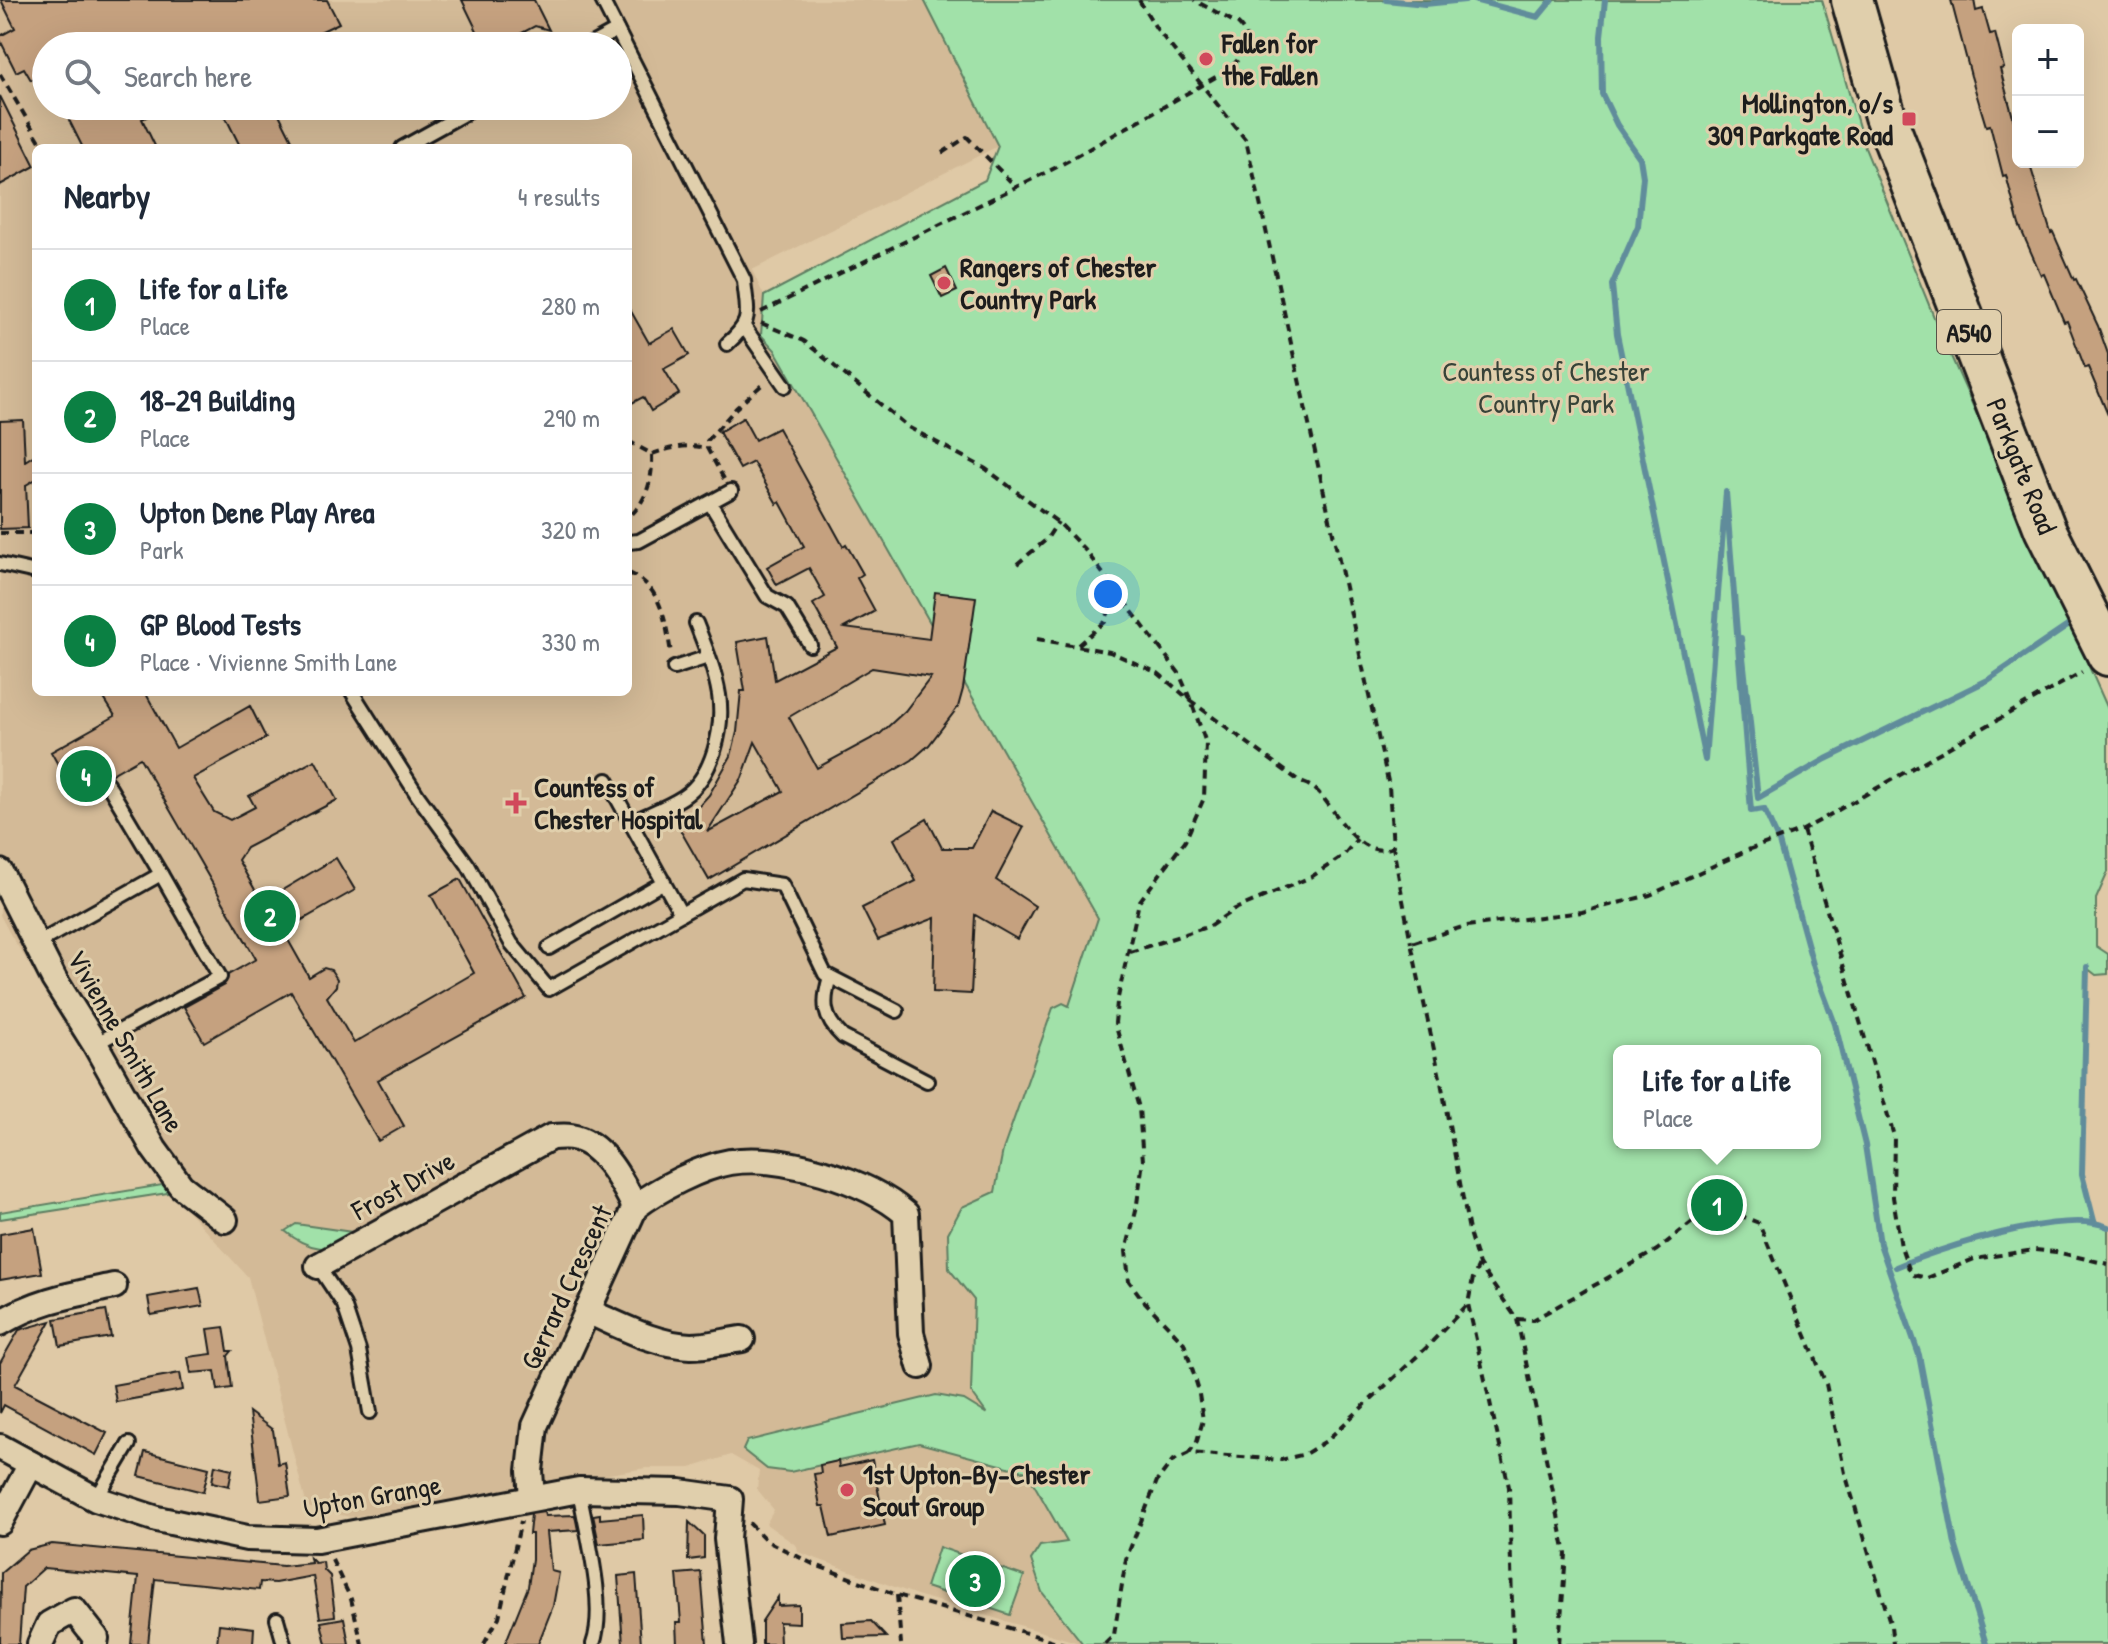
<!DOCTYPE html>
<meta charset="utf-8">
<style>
:root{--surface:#fff;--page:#f6f6f7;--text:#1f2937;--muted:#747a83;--line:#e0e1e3;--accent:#0b8043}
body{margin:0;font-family:"Patrick Hand",sans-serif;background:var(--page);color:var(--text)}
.controls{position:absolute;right:24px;top:24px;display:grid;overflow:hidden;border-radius:12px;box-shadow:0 8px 32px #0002}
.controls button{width:72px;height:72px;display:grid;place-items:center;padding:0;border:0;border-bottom:2px solid var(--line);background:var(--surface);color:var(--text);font:40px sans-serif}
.you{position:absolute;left:1108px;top:594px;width:28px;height:28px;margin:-20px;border:6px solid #fff;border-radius:50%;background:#1a73e8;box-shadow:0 0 0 12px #1a73e833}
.badge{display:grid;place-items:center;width:52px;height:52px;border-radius:50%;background:var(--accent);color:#fff;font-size:26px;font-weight:700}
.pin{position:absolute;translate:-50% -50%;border:4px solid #fff;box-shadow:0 2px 8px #0006}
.popup{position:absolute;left:1613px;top:1045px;width:208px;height:104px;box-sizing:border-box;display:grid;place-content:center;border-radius:12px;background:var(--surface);filter:drop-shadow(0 2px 6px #0005);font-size:26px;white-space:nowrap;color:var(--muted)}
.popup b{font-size:30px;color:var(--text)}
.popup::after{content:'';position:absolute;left:50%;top:100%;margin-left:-16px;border:16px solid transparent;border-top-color:var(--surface)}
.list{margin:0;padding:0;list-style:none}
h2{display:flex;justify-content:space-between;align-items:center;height:104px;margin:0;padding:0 32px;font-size:34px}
h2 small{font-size:26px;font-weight:400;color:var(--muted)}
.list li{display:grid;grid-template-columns:52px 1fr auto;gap:24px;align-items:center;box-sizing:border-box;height:112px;padding:0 32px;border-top:2px solid var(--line)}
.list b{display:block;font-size:30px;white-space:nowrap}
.list p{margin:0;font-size:26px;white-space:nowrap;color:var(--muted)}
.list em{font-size:26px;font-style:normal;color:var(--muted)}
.icon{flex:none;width:44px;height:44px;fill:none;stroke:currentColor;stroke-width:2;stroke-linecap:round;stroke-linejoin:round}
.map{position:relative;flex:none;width:2108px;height:1644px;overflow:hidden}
.search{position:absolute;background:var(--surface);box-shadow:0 8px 32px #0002;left:32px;top:32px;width:600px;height:88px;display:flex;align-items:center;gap:20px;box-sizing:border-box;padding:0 28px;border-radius:44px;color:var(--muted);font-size:30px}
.panel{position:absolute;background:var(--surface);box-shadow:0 8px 32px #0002;left:32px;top:144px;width:600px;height:552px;border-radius:12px}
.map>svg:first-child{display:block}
.built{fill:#d3ba97;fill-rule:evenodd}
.green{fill:#a1e1a9;stroke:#5e7e62;stroke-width:2;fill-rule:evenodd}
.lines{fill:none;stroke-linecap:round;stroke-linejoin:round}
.stream{stroke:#608c9b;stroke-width:6}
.building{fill:#c5a17f;stroke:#1c1c1c;stroke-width:2;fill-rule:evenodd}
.lane-casing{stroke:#1c1c1c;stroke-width:18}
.street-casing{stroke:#1c1c1c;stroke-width:30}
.primary-casing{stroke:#1c1c1c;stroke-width:46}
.path{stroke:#1c1c1c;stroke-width:4;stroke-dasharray:8 6;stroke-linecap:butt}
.lane{stroke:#e0cfac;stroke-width:12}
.street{stroke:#e0cfac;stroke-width:24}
.primary{stroke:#e0cfac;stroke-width:40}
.poi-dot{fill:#d1495b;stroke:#e0cfac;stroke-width:3}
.labels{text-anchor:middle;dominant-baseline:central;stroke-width:6;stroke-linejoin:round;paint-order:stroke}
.shield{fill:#e0cfac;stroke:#575247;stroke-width:2}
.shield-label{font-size:26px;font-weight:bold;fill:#1c1c1c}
.poi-label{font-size:28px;font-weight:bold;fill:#1c1c1c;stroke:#e0cfac;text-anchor:start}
.park-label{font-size:28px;fill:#374338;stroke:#e0cfac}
.street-label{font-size:28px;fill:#1c1c1c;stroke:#e0cfac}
</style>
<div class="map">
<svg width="2108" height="1644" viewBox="0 0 2108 1644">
<rect width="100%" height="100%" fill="#dfc9a6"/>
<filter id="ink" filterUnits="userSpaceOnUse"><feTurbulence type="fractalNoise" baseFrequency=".0125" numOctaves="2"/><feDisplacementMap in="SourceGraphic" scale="16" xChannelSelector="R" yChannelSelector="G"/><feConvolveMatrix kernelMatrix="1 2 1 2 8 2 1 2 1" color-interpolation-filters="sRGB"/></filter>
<g filter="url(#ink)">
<!-- built -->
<path class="built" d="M0,0H924L998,146L752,270L764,296L761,335L775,350L1098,918L1019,1159L1003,1151L974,1300L971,1392L1022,1462L1067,1543L1042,1592L1083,1644L917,1595L798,1552L797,1546L766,1524L774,1510L757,1489L759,1471L731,1455L690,1468H646L350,1517L307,1507L248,1277L181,1203L10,934L0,915ZM46,46H618V106H46ZM36,148H628V692H36Z"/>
<!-- green -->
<g class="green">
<path d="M924,0H1822L1865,148L1938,327L2108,709V872L2096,899V946L2108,954V974L2096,975L2087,968L2082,1174L2094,1220L2108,1227V1644H1083L1042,1592L1031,1560L1040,1546L1067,1542L1027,1472L919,1443L790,1472L767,1469L743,1450L747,1441L936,1395L964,1400L987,1414L971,1392L974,1300L949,1269L948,1233L962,1207L995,1192L1003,1150L1053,1008L1063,1003L1069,1006L1098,918L775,350L761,335L764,296L985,180L998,146ZM1619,1051H1815V1143H1619Z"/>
<path d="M168,1184L174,1192L0,1219V1212Z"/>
<path d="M296,1224L352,1232L365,1245C332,1249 312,1254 285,1231Z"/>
<path d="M939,1547L1024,1576L1010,1615L926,1587Z"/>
</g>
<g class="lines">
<!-- stream -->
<g class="stream">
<path d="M1386,0L1425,4L1465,0"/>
<path d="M1474,0L1538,17L1552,0"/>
<path d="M1605,0L1601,36L1602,94L1617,125L1640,158L1643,177L1638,226L1612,285L1617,334L1705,760L1726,492L1751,811L1764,809L1779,842L1814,968L1835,1024L1865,1145L1880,1244L1919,1355L1955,1544L1986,1644"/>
<path d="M1741,638L1758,798L1826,759L1988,680L2072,623"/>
<path d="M2087,967L2082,1174L2094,1221"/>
<path d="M1896,1267C1939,1248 2066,1208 2108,1227"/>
</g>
</g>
<!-- building -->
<g class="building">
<path d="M1,0H327L339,23L290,46H46V73L31,80L24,68L16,72L0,40V36L15,28Z"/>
<path d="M462,0H534L549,30L535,26L503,43L478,33Z"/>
<path d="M1951,0H1974L1976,11L1983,9L1990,34L1995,33L2004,68L2000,69L2018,136V162H2029L2051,233L2053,232L2074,280L2076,279L2098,326L2108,354V415L2088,367L2085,368L2067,321L2064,322L2044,274L2041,275L2019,225L2006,175L2003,176L1990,125L1986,126L1971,76Z"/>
<path d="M0,96L35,166L0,185Z"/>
<path d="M62,106H168L142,119L156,148H83Z"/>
<path d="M220,106H275L296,148H241Z"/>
<path d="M946,268L957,291L942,298L931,276Z"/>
<path d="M628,306L649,343L674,329L689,355L664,369L679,394L651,411L643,397L628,405Z"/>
<path d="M743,418L755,440L778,428L843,546L846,544L863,574L857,578L875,611L844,628L929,639L935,592L976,597L963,689L958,707L929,745L912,760L709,880L679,828L709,795L731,756L737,732L741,691H745L737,642L768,636L775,680L837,647L813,604L825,597L809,568L777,585L767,567L804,546L780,502L777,504L753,462L740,469L719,432ZM872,668L931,677L905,711L880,734L817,768L789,717ZM755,742L783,791L707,832L742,778Z"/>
<path d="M23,420L25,461L36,454V479L26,485L28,528L0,529V421Z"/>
<path d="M100,692H145L176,748L250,706L266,738L193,778L214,812L230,820L255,807L249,796L315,760L337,800L246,848L238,860L262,902L336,858L355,890L283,931L309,977L324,968L331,970L337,979L336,986L327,997L354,1043L474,973L431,895L460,879L526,998L378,1080L404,1126L378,1141L291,992L204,1042L184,1007L224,985L228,975L256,959L140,758L110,775H103L98,782L75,795L51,752L115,716Z"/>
<path d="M991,811L1024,827L996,880L1035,906L1017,939L975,915L971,994L933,992L935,918L878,940L862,908L916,881L894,839L927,819L942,848H972Z"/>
<path d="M34,1228L42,1273L0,1280V1234Z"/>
<path d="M199,1288L203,1306L151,1315L148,1297Z"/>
<path d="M106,1310L111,1337L60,1346L55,1319Z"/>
<path d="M51,1321L15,1385L107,1433L96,1455L4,1405L0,1413V1363L8,1349L19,1330Z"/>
<path d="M224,1327L228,1351H232L228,1356L232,1388L218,1390L215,1371L191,1373L188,1357L212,1354L208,1329Z"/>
<path d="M180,1373L183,1390L116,1402L113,1385Z"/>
<path d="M249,1412L273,1430L278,1464L285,1462L290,1496L260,1500Z"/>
<path d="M145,1452L209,1468L203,1492L139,1476Z"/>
<path d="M872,1460L885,1525L831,1537L824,1506H820L814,1474L821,1473L820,1465L838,1461L839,1467Z"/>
<path d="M215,1465L232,1469L229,1486L212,1482Z"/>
<path d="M544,1512L545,1516L575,1515L578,1530L547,1532L551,1571L559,1573L553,1606L538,1644H505L528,1587L532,1559V1534H529L531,1514Z"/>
<path d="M600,1514V1519L643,1515L644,1540L599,1544L593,1515Z"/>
<path d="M689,1522L704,1536V1558L688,1560Z"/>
<path d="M52,1544L283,1566L311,1563L310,1558L315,1563L323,1562L324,1570L330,1576L335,1616L320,1618L313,1576L275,1583L260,1582L259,1590L155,1579L148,1644H131L138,1577L44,1568L23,1587L19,1644H0L1,1573L28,1550Z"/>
<path d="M701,1572L707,1644H677L676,1622H681L677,1574Z"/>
<path d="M636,1574L641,1644H623L618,1576Z"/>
<path d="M778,1597V1606L799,1605V1623L779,1622L780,1644H762V1621Z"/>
<path d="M344,1618L349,1644H326L321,1622Z"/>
<path d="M871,1621L886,1637L843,1638L842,1623Z"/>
<path d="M219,1624L254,1628L253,1644H217Z"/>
</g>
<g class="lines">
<!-- lane casing -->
<g class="lane-casing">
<g id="lane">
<path d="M602,0L744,280C747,314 754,320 727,344"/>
<path d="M588,46L617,30"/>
<path d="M402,148L478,106"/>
<path d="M745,328L785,386"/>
<path d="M710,503L767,596L787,607L810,645"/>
<path d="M628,542L639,541L731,491"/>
<path d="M0,564L36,572"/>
<path d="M674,668L708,657"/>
<path d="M352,692L418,796L468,865L511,943L549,989L743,879L782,885L825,974L897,1011"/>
<path d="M607,780L681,914"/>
<path d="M632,822C648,814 668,807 683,797C713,777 724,728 719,695C715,670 705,646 696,623"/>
<path d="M36,944L161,874L107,783"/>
<path d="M549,948L664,882"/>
<path d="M830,977C822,1003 823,1018 843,1037L927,1081"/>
<path d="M95,1044L220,977L161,874"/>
<path d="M318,1266L344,1305L359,1350L370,1412"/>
<path d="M579,1490C586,1531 607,1606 593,1644"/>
<path d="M96,1499L129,1444"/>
<path d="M277,1619L284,1644"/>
</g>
</g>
<!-- street casing -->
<g class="street-casing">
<g id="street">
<path d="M0,872L54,979L95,1044L154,1149L181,1186L225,1220"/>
<path d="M318,1266L551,1137C557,1137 565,1136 571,1137C603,1142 622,1182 635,1207"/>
<path d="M587,1311C620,1325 655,1345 691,1346C707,1346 726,1341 742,1339"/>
<path d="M0,1323C38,1300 71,1295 114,1286"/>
<path d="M0,1447L96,1499L157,1519L247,1538L317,1540L579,1490L680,1492L730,1499L727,1539L739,1644"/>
<path d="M532,1498L530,1471L535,1426L635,1207C658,1189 701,1167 730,1162C782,1154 867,1180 906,1214L911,1333L920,1366"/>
<path d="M0,1522L31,1464"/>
<path d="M40,1644L49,1624L74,1610L96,1638L95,1644"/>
</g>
</g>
<!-- primary casing -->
<g class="primary-casing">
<path id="primary" d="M1852,0L1885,116L2045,529L2108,655"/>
</g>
<!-- path -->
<g class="path">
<path d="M1139,0L1156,28L1246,140L1389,786L1393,847L1411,943"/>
<path d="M0,74L44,148"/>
<path d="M942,153L967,137L1016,187"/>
<path d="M761,312L1057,167L1230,69C1243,54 1255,40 1238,24L1194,0"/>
<path d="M761,323L804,341L908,427L986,469L1060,524L1085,550L1179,673L1191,701L1206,743L1204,798L1185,841L1139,902L1117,1002L1115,1023L1139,1108L1143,1161L1136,1211L1126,1251L1129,1281L1143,1300L1184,1343L1198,1388L1203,1420L1197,1441L1189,1453"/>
<path d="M628,441L652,454C653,479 647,501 628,518"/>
<path d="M652,454C673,447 686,444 707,448"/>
<path d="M724,479L707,448V441L736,408L764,383"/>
<path d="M0,533H36"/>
<path d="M1017,564L1046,540L1058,522"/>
<path d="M628,573C661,584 666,623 671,653"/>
<path d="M1037,639L1110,652L1158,673L1191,701L1299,781C1305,784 1312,786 1316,790C1337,810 1358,862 1393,847"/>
<path d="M1078,645L1105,622L1116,592"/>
<path d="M1803,830L1894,1136L1893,1197L1901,1247L1909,1269L1914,1275L1927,1278L1974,1259L2034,1250L2056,1252L2108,1264"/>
<path d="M1130,952L1210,926L1235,909L1311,877L1343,856L1357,839"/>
<path d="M1479,1265L1473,1278L1468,1304L1509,1487L1513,1644"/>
<path d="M1517,1319L1533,1320L1657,1250L1700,1216L1723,1213L1744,1217L1759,1223L1826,1384L1845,1473L1891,1626L1893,1644"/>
<path d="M749,1523L767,1541L815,1565L897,1595L1064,1644"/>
<path d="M332,1560L351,1599L362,1644"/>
<path d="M897,1595L901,1644"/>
<path d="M484,1644L499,1617L521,1521"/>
<path d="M1105,1644L1114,1635L1126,1559L1157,1481L1172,1461L1189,1453L1281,1460L1305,1454L1326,1441L1426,1348L1468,1304"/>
<path d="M1559,1644L1566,1554L1517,1319L1479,1265L1470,1236L1441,1082L1411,943L1466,926L1582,912L1650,895L1748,850L1803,830L2082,672"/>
</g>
<!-- lane -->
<use href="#lane" class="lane"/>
<!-- street -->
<use href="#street" class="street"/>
<!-- primary -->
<use href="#primary" class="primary"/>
</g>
</g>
<!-- markers -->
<g class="poi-dot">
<circle cx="1206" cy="59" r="8"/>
<rect x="1901" y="111" width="16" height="16" rx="4"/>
<circle cx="944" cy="283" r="8"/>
<path d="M512 791h8v8h8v8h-8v8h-8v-8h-8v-8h8z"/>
<circle cx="847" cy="1490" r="8"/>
</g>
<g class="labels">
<!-- shield labels -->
<rect class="shield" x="1937" y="310" width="64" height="44" rx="6"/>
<g class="shield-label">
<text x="1969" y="332">A540</text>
</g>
<!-- poi labels -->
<g class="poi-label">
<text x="1222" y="43">Fallen for<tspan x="1222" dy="32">the Fallen</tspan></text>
<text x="1893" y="103" text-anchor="end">Mollington, o/s<tspan x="1893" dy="32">309 Parkgate Road</tspan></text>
<text x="960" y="267">Rangers of Chester<tspan x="960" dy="32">Country Park</tspan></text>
<text x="534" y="787">Countess of<tspan x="534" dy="32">Chester Hospital</tspan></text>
<text x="863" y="1474">1st Upton-By-Chester<tspan x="863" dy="32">Scout Group</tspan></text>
</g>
<!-- park labels -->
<g class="park-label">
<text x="1546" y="371">Countess of Chester<tspan x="1546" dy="32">Country Park</tspan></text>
</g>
<!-- street labels -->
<g class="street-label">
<text transform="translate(2022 466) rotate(68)">Parkgate Road</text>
<text transform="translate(126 1041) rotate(60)">Vivienne Smith Lane</text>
<text transform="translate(403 1185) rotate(-29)">Frost Drive</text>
<text transform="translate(566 1287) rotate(-65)">Gerrard Crescent</text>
<text transform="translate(372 1496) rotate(-10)">Upton Grange</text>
</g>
</g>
</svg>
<div class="controls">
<button>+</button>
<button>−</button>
</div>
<div class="you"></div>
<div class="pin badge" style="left:1717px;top:1205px">1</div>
<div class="popup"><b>Life for a Life</b>Place</div>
<div class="pin badge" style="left:270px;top:916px">2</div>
<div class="pin badge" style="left:975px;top:1581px">3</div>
<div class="pin badge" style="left:86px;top:776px">4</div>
<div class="search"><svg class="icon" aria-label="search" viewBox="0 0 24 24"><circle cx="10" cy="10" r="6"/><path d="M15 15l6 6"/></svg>Search here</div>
<section class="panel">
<h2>Nearby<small>4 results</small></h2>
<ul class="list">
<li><span class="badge">1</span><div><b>Life for a Life</b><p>Place</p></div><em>280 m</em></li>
<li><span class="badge">2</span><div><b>18-29 Building</b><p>Place</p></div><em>290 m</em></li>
<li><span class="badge">3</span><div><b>Upton Dene Play Area</b><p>Park</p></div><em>320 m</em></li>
<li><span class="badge">4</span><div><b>GP Blood Tests</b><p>Place · Vivienne Smith Lane</p></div><em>330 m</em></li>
</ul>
</section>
</div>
